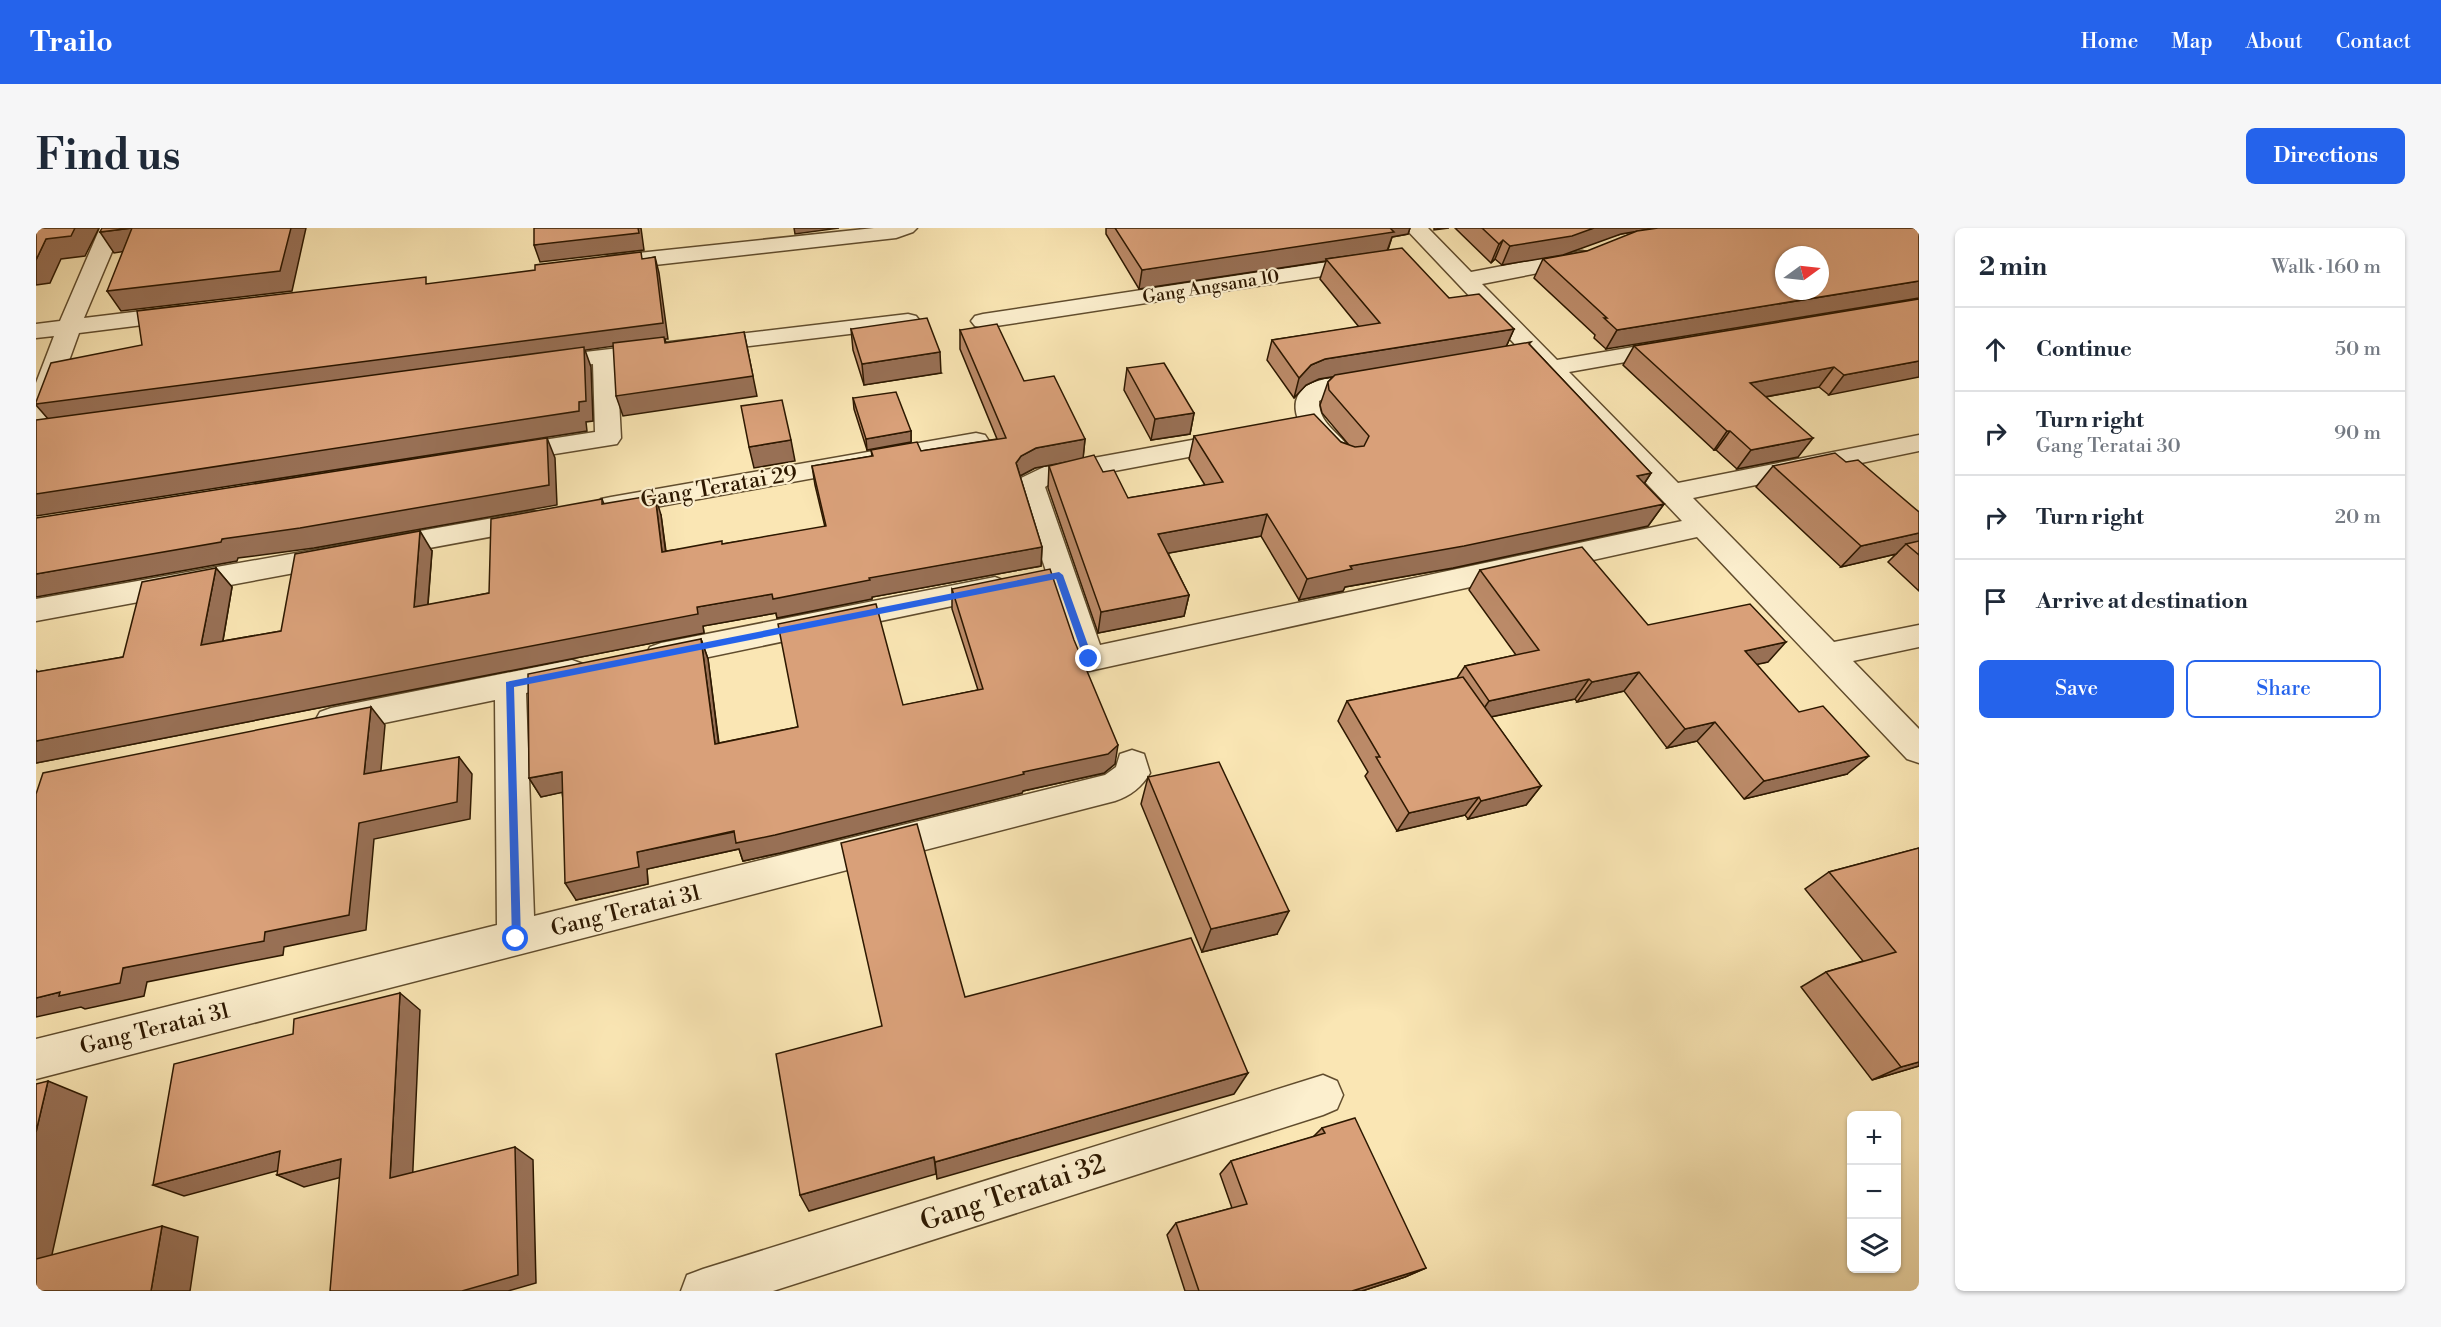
<!DOCTYPE html>
<meta charset="utf-8">
<style>
:root{--surface:#fff;--page:#f6f6f7;--text:#1f2937;--muted:#747a83;--line:#e0e1e3;--accent:#2563eb}
body{margin:0;font-family:"Libre Bodoni",serif;background:var(--page);color:var(--text)}
.controls{position:absolute;right:18px;bottom:18px;display:grid;overflow:hidden;border-radius:9px;box-shadow:0 2px 4px #0004}
.controls button{width:54px;height:54px;display:grid;place-items:center;padding:0;border:0;border-bottom:2px solid var(--line);background:var(--surface);color:var(--text);font:30px sans-serif}
.compass{position:absolute;left:1739px;top:18px;width:54px;height:54px;border-radius:50%;background:var(--surface);box-shadow:0 2px 4px #0004;rotate:75deg}
.stop{position:absolute;width:18px;height:18px;margin:-14px;border:4px solid #2563eb;border-radius:50%;background:#fff}
.stop.end{background:#2563eb;border-color:#fff;box-shadow:0 2px 6px #0008}
.list{margin:0;padding:0;list-style:none}
h2{display:flex;justify-content:space-between;align-items:center;height:78px;margin:0;padding:0 24px;font-size:26px}
h2 small{font-size:20px;font-weight:400;color:var(--muted)}
.list li{display:grid;grid-template-columns:39px 1fr auto;gap:18px;align-items:center;box-sizing:border-box;height:84px;padding:0 24px;border-top:2px solid var(--line)}
.list b{display:block;font-size:22px;white-space:nowrap}
.list p{margin:0;font-size:20px;white-space:nowrap;color:var(--muted)}
.list em{font-size:20px;font-style:normal;color:var(--muted)}
.actions{display:flex;gap:12px;padding:18px 24px}
.actions a{flex:1;padding:14px 0;border:2px solid var(--accent);border-radius:9px;text-align:center;font-size:21px;color:var(--accent)}
.actions .main{background:var(--accent);color:#fff}
.icon{flex:none;width:33px;height:33px;fill:none;stroke:currentColor;stroke-width:2;stroke-linecap:round;stroke-linejoin:round}
.map{position:relative;flex:none;width:1883px;height:1063px;overflow:hidden;border-radius:9px}
header{display:flex;align-items:center;gap:36px;box-sizing:border-box;height:84px;padding:0 30px;background:var(--accent);color:#fff}
header strong{font-size:28px}
nav{display:flex;gap:33px;margin-inline-start:auto;font-size:21px}
.intro{display:flex;align-items:center;justify-content:space-between;box-sizing:border-box;height:144px;padding:0 36px}
h1{margin:0;font-size:42px}
.button{padding:15px 27px;border-radius:9px;background:var(--accent);color:#fff;font-size:21px;font-weight:700}
main{display:flex;gap:36px;padding:0 36px}
aside{flex:1;background:var(--surface);border-radius:9px;box-shadow:0 2px 4px #0004}
.map>svg:first-child{display:block}
.lines{fill:none;stroke-linecap:round;stroke-linejoin:round}
.street-casing{stroke:#604c2d;stroke-width:3}
.street{fill:#fcefce;fill-rule:evenodd}
.wall{fill:#bb8a68;stroke:#2d1800;stroke-width:1.5}
.shaded-wall{fill:#987055;stroke:#2d1800;stroke-width:1.5}
.building{fill:#d9a079;stroke:#2d1800;stroke-width:1.5;fill-rule:evenodd}
.route{fill:#2563eb}
.labels{text-anchor:middle;dominant-baseline:central;stroke-width:4.5;stroke-linejoin:round;paint-order:stroke}
.far-street-label{font-size:18px;fill:#2d1800;stroke:#fcefce}
.street-label{font-size:22px;fill:#2d1800;stroke:#fcefce}
.near-street-label{font-size:27px;fill:#2d1800;stroke:#fcefce}
</style>
<header>
<strong>Trailo</strong>
<nav><a>Home</a><a>Map</a><a>About</a><a>Contact</a></nav>
</header>
<div class="intro"><h1>Find us</h1><a class="button">Directions</a></div>
<main>
<div class="map">
<svg width="1883" height="1063" viewBox="0 0 1883 1063">
<rect width="100%" height="100%" fill="#fae6b4"/>
<filter id="stains"><feTurbulence type="fractalNoise" baseFrequency=".00333" numOctaves="4"/><feColorMatrix values="0 0 0 0 .2 0 0 0 0 .09 0 0 0 0 .02 0 0 0 .5 -.17"/></filter>
<radialGradient id="worn" r=".72"><stop offset=".6" stop-color="#630" stop-opacity="0"/><stop offset="1" stop-color="#630" stop-opacity=".3"/></radialGradient>
<g class="lines">
<!-- street casing -->
<g class="street-casing">
<g id="street">
<path d="M64,0H86L48,90L147,78L155,80L158,85L155,90L147,92L43,105L13,188L9,194L0,196V155L18,108L0,110V96L24,93Z"/>
<path d="M838,0H881L877,4L860,10L574,42L566,40L563,35L566,30L574,28Z"/>
<path d="M1369,0H1392L1435,44L1546,23L1554,25L1557,30L1554,35L1446,56L1521,132L1638,112L1646,114L1650,119L1646,124L1533,144L1642,255L1883,207V223L1657,270L1798,414L1883,397V419L1817,433L1883,501V535L1871,531L1661,309L1053,443L1042,439L981,256L985,250L1008,239L1200,204L1209,206L1213,212L1209,218L1200,220L1015,255L1009,259L1064,417L1646,293Z"/>
<path d="M1331,28L1339,30L1342,35L1339,40L947,100L939,98L935,93L939,88L947,86Z"/>
<path d="M872,86L880,88L884,93L880,98L581,134L585,210L581,216L469,234L460,232L456,226L460,220L469,218L559,204L557,136L507,142L498,140L495,135L498,130Z"/>
<path d="M1334,146L1343,148L1346,153L1343,158L1298,165L1283,173C1283,196 1302,203 1313,220L1309,226C1303,228 1297,229 1291,226C1272,215 1247,180 1267,161C1280,148 1316,148 1334,146Z"/>
<path d="M940,205L949,207L953,213L949,219L575,287L565,285L561,278L565,271L575,269Z"/>
<path d="M497,283L507,285L511,292L507,299L0,393V371Z"/>
<path d="M959,349L969,353L974,360L969,367L625,439L614,435L610,427L614,419L625,415Z"/>
<path d="M536,432L547,436L552,444L547,452L490,465L498,688L1069,547L1080,539L1084,526L1096,522L1108,526L1114,545C1106,559 1094,568 1079,573L0,851V811L461,697L459,472L295,506L284,502L279,493L284,484L295,480Z"/>
<path d="M1287,847L1301,853L1307,867L1301,881L1287,887L737,1063H645L651,1047L667,1041Z"/>
</g>
</g>
<!-- street -->
<use href="#street" class="street"/>
</g>
<!-- wall -->
<g class="wall">
<path d="M1070,0H1374L1372,6L1356,9L1352,22L1413,70L1478,101L1470,119L1494,117L1615,245L1608,256L1628,276L1612,298L1417,340L1309,359L1307,363L1263,372L1225,308L1132,325L1153,367L1148,388L1062,405L1012,260L1013,238L1027,234L999,240L984,248L1006,319L1005,338L836,369V371L741,390L740,385L667,398L668,405L0,535V442L2,444L87,429L180,340L196,359L187,413L245,403L396,323L392,377L453,365L566,271L568,276L625,287L630,323L687,316L789,299L779,257L776,238L836,228L835,222L885,223L961,211L924,121V102L988,153L1049,211L1047,230L1067,244L1092,270L1169,257L1153,231L1158,208L1305,214L1313,217L1286,185L1284,177L1292,154L1297,149L1283,151L1270,157L1258,170L1231,132L1236,112L1323,99L1284,51L1290,33L1103,61L1070,6Z"/>
<path d="M1419,0H1621L1585,6L1466,37L1459,31L1455,35Z"/>
<path d="M1883,0L1570,121L1558,110L1559,107L1498,50L1507,31L1551,23Z"/>
<path d="M1883,71L1793,167L1783,159L1730,169L1762,229L1701,241L1680,222H1678L1587,137L1598,118Z"/>
<path d="M815,101L905,145L828,157L817,122Z"/>
<path d="M1091,140L1158,185L1154,206L1115,212L1088,162Z"/>
<path d="M817,170L875,203V214L831,222L818,181Z"/>
<path d="M1810,234L1883,284V363L1852,334L1860,326L1805,339L1720,259L1737,238Z"/>
<path d="M1444,342L1612,397L1732,434L1720,436L1811,546L1708,571L1661,513L1631,520L1588,463L1541,474L1539,471L1455,489L1505,558L1490,577L1432,591L1429,587L1361,603L1329,548L1332,544L1302,493L1311,473L1421,450L1429,438L1480,427L1433,362Z"/>
<path d="M916,361L1079,536L1068,545L987,563L986,565L744,625L707,633L703,621L611,641L612,656L540,672L526,564L505,569L493,550L665,411L672,431L683,515L942,462L916,381Z"/>
<path d="M1112,549L1241,706L1166,724L1105,576Z"/>
<path d="M1883,620V838L1836,852L1765,759L1790,744L1827,733L1769,661L1793,644Z"/>
<path d="M1286,900L1390,1040L1369,1049L1326,1063H1149L1131,1007L1140,995L1196,980L1184,946L1195,933L1277,909Z"/>
</g>
<!-- shaded-wall -->
<g class="shaded-wall">
<path d="M39,0H63L49,28L25,31L14,55L0,57V32L10,11Z"/>
<path d="M96,0L110,20L78,25L64,4Z"/>
<path d="M255,0H270L256,63L85,83L71,63Z"/>
<path d="M602,0H605L608,22L504,34L498,17Z"/>
<path d="M758,0H803L759,6Z"/>
<path d="M1344,0H1374L1372,6L1356,9L1351,23L1290,31V33L1103,61L1106,42Z"/>
<path d="M1398,0H1413L1398,2Z"/>
<path d="M1558,0H1621L1585,6L1527,27L1466,37L1474,18Z"/>
<path d="M1467,12L1459,31L1455,35L1463,16Z"/>
<path d="M619,29L623,45L632,111H629L635,135L629,111L549,122L555,139L557,193L550,194L551,203L0,288V266L13,192L0,177V176Z"/>
<path d="M1883,53V70L1570,121L1581,102Z"/>
<path d="M1478,101L1469,121L1283,151L1270,157L1258,170L1263,150L1275,137L1289,131Z"/>
<path d="M708,104L721,168L587,188L580,168Z"/>
<path d="M904,124L905,145L828,157L826,136Z"/>
<path d="M1883,133V149L1793,167L1808,147Z"/>
<path d="M1798,139L1783,159L1701,174L1714,155Z"/>
<path d="M1158,185L1154,206L1115,212L1119,191Z"/>
<path d="M875,203V214L831,222L830,211Z"/>
<path d="M1691,203H1694L1680,222H1678Z"/>
<path d="M511,210L519,230L521,277L278,320L202,330L201,333L0,369V346L186,311Z"/>
<path d="M1777,210L1762,229L1701,241L1715,222Z"/>
<path d="M1049,211L1047,231L999,240L984,248L980,235L985,228L1000,220Z"/>
<path d="M755,212L759,233L718,240L713,219Z"/>
<path d="M1615,245L1600,268L1601,248Z"/>
<path d="M619,267L625,287L632,343L626,324Z"/>
<path d="M1628,276L1612,298L1417,340L1309,359L1307,363L1263,372L1271,351L1314,338Z"/>
<path d="M1231,286L1225,308L1117,328L1122,306Z"/>
<path d="M384,303L396,323L390,398L378,379Z"/>
<path d="M1883,305V319L1870,316L1860,326L1805,339L1825,318Z"/>
<path d="M1006,319L1005,338L836,369V371L741,390L740,385L667,398L668,405L0,535V513L661,379Z"/>
<path d="M180,340L196,359L183,435L165,417Z"/>
<path d="M1153,367L1148,388L1062,405L1065,384Z"/>
<path d="M665,411L672,431L685,535L679,516Z"/>
<path d="M1750,414L1732,434L1691,443L1709,423Z"/>
<path d="M1603,444L1588,463L1541,474L1556,454Z"/>
<path d="M1553,451L1539,471L1440,492L1453,473Z"/>
<path d="M335,479L349,497L343,564L328,546Z"/>
<path d="M1679,494L1661,513L1631,520L1649,501Z"/>
<path d="M1082,517L1079,536L1068,545L987,563L986,565L744,625L707,633L703,621L611,641L612,656L540,672L529,655L601,624L987,544Z"/>
<path d="M1833,528L1811,546L1708,571L1728,553Z"/>
<path d="M423,529L436,546L434,591L338,611L330,702L248,719L247,727L111,754L108,768L49,781L45,779L0,789V770L24,764L87,740L229,704L323,595Z"/>
<path d="M526,544L537,562L505,569L493,550Z"/>
<path d="M1505,558L1490,577L1432,591L1445,573Z"/>
<path d="M1443,569L1429,587L1361,603L1373,585Z"/>
<path d="M1253,683L1241,706L1166,724L1175,701Z"/>
<path d="M364,765L384,782L376,962L354,950Z"/>
<path d="M1883,834V838L1836,852L1865,839Z"/>
<path d="M1212,845L1198,866L901,951L899,934Z"/>
<path d="M12,853L51,869L11,1049L0,1047V904Z"/>
<path d="M479,919L497,932L500,1055L472,1063H426Z"/>
<path d="M244,923L270,935L148,968L117,957Z"/>
<path d="M898,929L900,946L773,983L764,967Z"/>
<path d="M305,931L329,943L268,959L241,947Z"/>
<path d="M126,998L162,1009L154,1063H115Z"/>
<path d="M1390,1040L1369,1049L1326,1063H1316Z"/>
</g>
<!-- building -->
<g class="building">
<path d="M0,0H39L35,8L10,11L0,32Z"/>
<path d="M66,0H255L244,43L71,63L96,0L64,4Z"/>
<path d="M498,0H602L603,5L498,17Z"/>
<path d="M1079,0H1354L1358,4L1106,42Z"/>
<path d="M1446,0H1558L1536,8L1474,18L1467,12L1463,16Z"/>
<path d="M1622,0H1883V53L1581,102L1568,90H1571L1507,31L1551,23L1601,3ZM1748,27H1784V63H1748Z"/>
<path d="M1366,20L1413,70L1443,66L1478,101L1289,131L1275,137L1263,150L1236,112L1344,95L1290,31Z"/>
<path d="M605,24L606,31L619,29L627,95L0,176V174L15,135L106,117L101,83L390,49V56L499,42V37Z"/>
<path d="M1883,71V133L1808,147L1798,139L1714,155L1777,210L1715,222L1694,203H1691L1598,118Z"/>
<path d="M891,90L904,124L826,136L815,101Z"/>
<path d="M961,96L988,153L1018,148L1049,211L1000,220L985,228L980,235L1006,319L833,350L834,352L737,371L736,366L661,379L662,386L0,513V444L87,429L106,354L180,340L165,417L245,403L259,326L384,303L378,379L453,365L455,291L566,271V276L619,267L626,324L686,313V316L790,298L776,238L837,228L835,222L881,214L885,223L970,210L924,102Z"/>
<path d="M708,104L717,148L580,168L577,115L628,109L629,115Z"/>
<path d="M1495,114L1493,116L1615,245L1601,248L1628,276L1428,318L1314,338L1316,341L1271,351L1231,286L1122,306L1153,367L1065,384L1013,238L1058,227L1067,244L1078,242L1092,270L1187,254L1158,208L1278,186L1305,214L1319,219L1328,218L1333,208L1293,162L1292,154L1299,147Z"/>
<path d="M548,119L550,173L543,174V183L0,266V192Z"/>
<path d="M1128,135L1158,185L1119,191L1091,140Z"/>
<path d="M860,164L875,203L830,211L817,170Z"/>
<path d="M746,172L755,212L713,219L705,178Z"/>
<path d="M511,210L513,257L264,300L186,311L185,314L0,346V290Z"/>
<path d="M1799,225L1810,234L1822,232L1883,284V305L1825,318L1737,238Z"/>
<path d="M1883,313V327L1870,316Z"/>
<path d="M1546,319L1612,397L1714,376L1750,414L1709,423L1763,484L1787,478L1833,528L1728,553L1679,494L1649,501L1603,444L1556,454L1553,451L1453,473L1429,438L1503,422L1444,342Z"/>
<path d="M1014,341L1038,412L1082,517L1072,526L987,544L988,546L739,607L700,615L698,603L601,624L603,639L529,655L526,544L493,550L492,446L665,411L679,516L762,499L742,396L840,376L867,477L947,461L916,361Z"/>
<path d="M1427,449L1505,558L1445,573L1443,569L1373,585L1340,529H1344L1311,473Z"/>
<path d="M335,479L328,546L423,529L421,574L323,595L313,687L229,704L228,713L87,740L84,755L23,768L24,764L0,770V566L7,545Z"/>
<path d="M1183,534L1253,683L1175,701L1112,549Z"/>
<path d="M881,596L929,769L1155,710L1212,845L899,934L898,929L764,967L740,826L846,798L805,615Z"/>
<path d="M1883,620V834L1865,839L1790,744L1860,724L1793,644Z"/>
<path d="M364,765L354,950L479,919L482,1047L426,1063H294L305,931L241,947L244,923L117,957L138,836L257,806L258,791Z"/>
<path d="M12,853L0,904V856Z"/>
<path d="M1319,890L1390,1040L1316,1063H1163L1140,995L1211,976L1195,933L1289,905L1286,900Z"/>
<path d="M126,998L115,1063H0V1031Z"/>
</g>
<!-- route -->
<path class="route" d="M1023,344L1027,347L1057,431L1056,434L1053,435L1048,431L1020,351L478,459L485,711L480,716L476,714L470,454Z"/>
<g class="labels">
<!-- far-street labels -->
<g class="far-street-label">
<text transform="translate(1175 59) rotate(-9)">Gang Angsana 10</text>
</g>
<!-- street labels -->
<g class="street-label">
<text transform="translate(683 259) rotate(-10)">Gang Teratai 29</text>
<text transform="translate(590 683) rotate(-14)">Gang Teratai 31</text>
<text transform="translate(119 801) rotate(-14)">Gang Teratai 31</text>
</g>
<!-- near-street labels -->
<g class="near-street-label">
<text transform="translate(977 965) rotate(-18)">Gang Teratai 32</text>
</g>
</g>
<rect width="100%" height="100%" filter="url(#stains)"/>
<rect width="100%" height="100%" fill="url(#worn)"/>
</svg>
<div class="controls">
<button>+</button>
<button>−</button>
<button><svg class="icon" aria-label="layers" viewBox="0 0 24 24"><path d="M12 4l9 5-9 5-9-5zM3 14l9 5 9-5"/></svg></button>
</div>
<svg class="compass" viewBox="-18 -18 36 36"><path d="M0-13l5 13h-10z" fill="#e53935"/><path d="M0 13l5-13h-10z" fill="#747a83"/></svg>
<div class="stop" style="left:480px;top:711px"></div>
<div class="stop end" style="left:1053px;top:431px"></div>
</div>
<aside>
<h2>2 min<small>Walk · 160 m</small></h2>
<ul class="list">
<li><svg class="icon" aria-label="ahead" viewBox="0 0 24 24"><path d="M12 20V5M6 11l6-6 6 6"/></svg><div><b>Continue</b></div><em>50 m</em></li>
<li><svg class="icon" aria-label="right" viewBox="0 0 24 24"><path d="M7 20v-9h11M14 6l5 5-5 5"/></svg><div><b>Turn right</b><p>Gang Teratai 30</p></div><em>90 m</em></li>
<li><svg class="icon" aria-label="right" viewBox="0 0 24 24"><path d="M7 20v-9h11M14 6l5 5-5 5"/></svg><div><b>Turn right</b></div><em>20 m</em></li>
<li><svg class="icon" aria-label="arrive" viewBox="0 0 24 24"><path d="M6 21V4h12l-3 4 3 4H6"/></svg><div><b>Arrive at destination</b></div></li>
</ul>
<div class="actions"><a class="main">Save</a><a>Share</a></div>
</aside>
</main>
